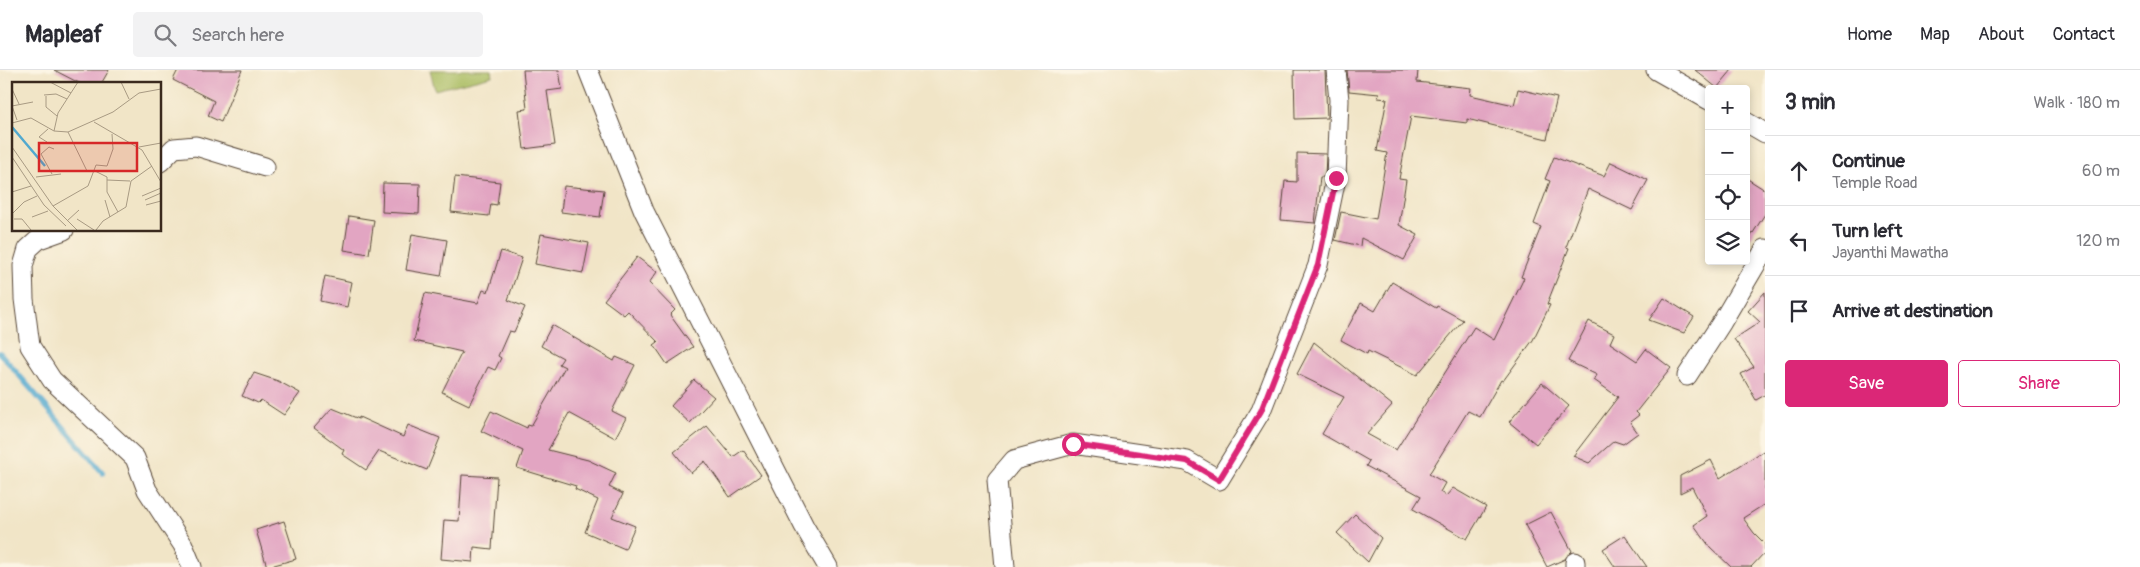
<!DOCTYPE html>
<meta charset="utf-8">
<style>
:root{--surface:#fff;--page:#f2f2f3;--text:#2b2b33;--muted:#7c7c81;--line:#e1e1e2;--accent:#db2777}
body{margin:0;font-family:Pangolin,sans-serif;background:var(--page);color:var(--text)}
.controls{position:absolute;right:15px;top:15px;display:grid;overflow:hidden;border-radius:5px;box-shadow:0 2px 8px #0003}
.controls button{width:45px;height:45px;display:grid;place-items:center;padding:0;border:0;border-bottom:1px solid var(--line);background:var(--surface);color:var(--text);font:25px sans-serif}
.stop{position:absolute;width:15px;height:15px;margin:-11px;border:4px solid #db2777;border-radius:50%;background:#fff}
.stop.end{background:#db2777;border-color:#fff;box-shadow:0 1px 5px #0008}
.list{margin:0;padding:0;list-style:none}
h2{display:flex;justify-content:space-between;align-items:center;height:65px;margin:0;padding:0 20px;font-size:21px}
h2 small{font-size:16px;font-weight:400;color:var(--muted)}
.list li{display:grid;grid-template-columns:32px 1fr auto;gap:15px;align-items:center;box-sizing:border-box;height:70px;padding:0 20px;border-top:1px solid var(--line)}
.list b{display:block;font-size:19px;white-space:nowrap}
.list p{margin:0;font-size:16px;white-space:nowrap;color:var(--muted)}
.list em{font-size:16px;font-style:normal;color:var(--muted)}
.actions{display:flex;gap:10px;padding:15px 20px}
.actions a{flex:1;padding:11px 0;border:1px solid var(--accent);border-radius:5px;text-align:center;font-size:18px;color:var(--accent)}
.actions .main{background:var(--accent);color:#fff}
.icon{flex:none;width:28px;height:28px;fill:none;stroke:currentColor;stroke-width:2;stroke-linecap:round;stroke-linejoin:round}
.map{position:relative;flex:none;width:1765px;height:497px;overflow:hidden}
header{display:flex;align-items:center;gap:30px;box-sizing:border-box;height:70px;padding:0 25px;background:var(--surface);border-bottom:1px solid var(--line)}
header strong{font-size:24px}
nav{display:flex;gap:28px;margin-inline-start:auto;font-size:18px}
.search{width:350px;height:45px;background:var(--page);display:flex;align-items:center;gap:12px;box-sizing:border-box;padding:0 18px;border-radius:5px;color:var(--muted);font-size:19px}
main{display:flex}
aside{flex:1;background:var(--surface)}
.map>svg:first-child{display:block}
.green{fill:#a9bc60;stroke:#72733f}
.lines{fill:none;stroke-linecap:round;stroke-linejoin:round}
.stream{stroke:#52a9cf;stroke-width:5.5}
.building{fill:#e2a5c2}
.minor-casing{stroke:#564637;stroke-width:21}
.minor{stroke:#fff;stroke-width:19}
.route{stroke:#db2777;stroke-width:6}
.inset-river{fill:none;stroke:#52a9cf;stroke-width:2.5}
.inset-road{fill:none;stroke:#a89a83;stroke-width:1}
.view{fill:#d62828;fill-opacity:0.15;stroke:#d62828;stroke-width:2.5}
.inset-edge{fill:none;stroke:#3b2a1e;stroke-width:2.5}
</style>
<header>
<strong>Mapleaf</strong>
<div class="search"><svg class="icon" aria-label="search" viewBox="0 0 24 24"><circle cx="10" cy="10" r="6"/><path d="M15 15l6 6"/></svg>Search here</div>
<nav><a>Home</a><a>Map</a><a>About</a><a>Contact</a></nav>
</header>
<main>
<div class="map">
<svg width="1765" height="497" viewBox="0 0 1765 497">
<rect width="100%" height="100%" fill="#fcf5e5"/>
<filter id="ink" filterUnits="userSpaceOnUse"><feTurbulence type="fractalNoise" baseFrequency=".02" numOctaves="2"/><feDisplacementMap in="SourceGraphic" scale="10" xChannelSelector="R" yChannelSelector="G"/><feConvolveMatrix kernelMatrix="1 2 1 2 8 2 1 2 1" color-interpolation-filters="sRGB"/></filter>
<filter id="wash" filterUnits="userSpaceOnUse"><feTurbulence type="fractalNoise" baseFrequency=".0096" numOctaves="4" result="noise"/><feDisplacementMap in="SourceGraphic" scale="20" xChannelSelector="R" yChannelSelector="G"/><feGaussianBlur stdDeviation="1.12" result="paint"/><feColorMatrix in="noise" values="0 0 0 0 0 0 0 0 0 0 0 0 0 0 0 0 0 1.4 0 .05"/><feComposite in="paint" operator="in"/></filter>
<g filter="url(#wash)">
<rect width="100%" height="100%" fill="#f1e5c7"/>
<!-- green -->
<path class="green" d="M430,0H491L492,6L435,20Z"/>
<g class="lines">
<!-- stream -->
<path class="stream" d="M0,283L103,403"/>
</g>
<g id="blocks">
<!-- building -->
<g class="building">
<path d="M54,0H109L101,14H81Z"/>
<path d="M178,0H242L221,52L208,46L214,31L173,10Z"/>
<path d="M523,0H559L562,19L547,21L555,75L524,79L519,40L527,39Z"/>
<path d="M1294,0H1325L1327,48L1295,49Z"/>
<path d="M1347,0H1418L1417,12L1471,18L1470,25L1514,35L1518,19L1557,28L1547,69L1467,49V53L1411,46L1399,109L1406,110L1399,155L1418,165L1404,190L1361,168L1360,176L1335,170L1341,142L1376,149L1387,83L1377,81L1387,29L1378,28L1379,24L1349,21Z"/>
<path d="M1695,0H1732L1717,18Z"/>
<path d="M1297,83L1326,84L1325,107H1320L1315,153L1281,150L1285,111L1297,112Z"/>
<path d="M1554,87L1604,106L1611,92L1648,110L1632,140L1588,119L1566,177L1569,178L1547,234L1550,235L1533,270L1503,311L1501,310L1480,347L1468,341L1429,404L1445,413L1440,422L1446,426L1453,418L1486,437L1467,469L1413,439L1421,426L1366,396L1369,391L1322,364L1344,327L1297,304L1314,272L1392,335L1367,364L1396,380L1474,257L1494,270L1524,208L1521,207L1541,157L1534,154L1550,111L1545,109Z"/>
<path d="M455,107L500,112L497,135L491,134L489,146L451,142Z"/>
<path d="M1746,108L1765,120V144L1746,174Z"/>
<path d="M383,113L420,114L419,144L382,142Z"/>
<path d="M564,116L604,120L600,147L561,142Z"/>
<path d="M349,146L374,150L369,184L344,180Z"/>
<path d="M412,164L447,170L441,206L406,200Z"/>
<path d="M541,164L589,173L583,203L535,194Z"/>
<path d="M501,181L522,188L508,230L525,237L514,262L509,261L498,286L501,288L495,300L488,297L469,335L442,322L462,282L414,271L425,223L478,233L483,220L488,222Z"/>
<path d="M637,187L657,202L649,213L675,240L670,245L693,277L667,294L654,275L658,272L628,241L624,245L604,230Z"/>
<path d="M325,206L352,212L347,237L320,231Z"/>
<path d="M1392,212L1436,238L1437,236L1463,250L1417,305L1368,281L1367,284L1341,270L1361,233L1375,241Z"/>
<path d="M1765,222V325L1756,330L1741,304L1754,297L1734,269L1760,252L1748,241Z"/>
<path d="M1664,228L1694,247L1684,263L1649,250Z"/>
<path d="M1589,251L1614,264L1610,273L1637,291L1646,279L1671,298L1636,342L1639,345L1630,352L1638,363L1623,374L1614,371L1589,393L1573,386L1618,327L1594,310L1597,305L1568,291Z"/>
<path d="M552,255L614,291L616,287L635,295L612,341L626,348L615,368L569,343L548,380L588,390L616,403L609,417L623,424L612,447L635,456L625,479L585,462L598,430L575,419L576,416L517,398L523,381L481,361L491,341L527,358L528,355L531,356L565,297L559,294L563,288L541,276Z"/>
<path d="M254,303L278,311L300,323L284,345L261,330L258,333L242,326Z"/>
<path d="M694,310L714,327L690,353L671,336Z"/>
<path d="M1542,313L1569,336L1536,374L1509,352Z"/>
<path d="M332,338L359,349V347L403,367L408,355L440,368L427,400L379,381L366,400L342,384L344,380L314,358Z"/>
<path d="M707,356L733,387L743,380L761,405L730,427L705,391L691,403L674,382Z"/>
<path d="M1765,380V434L1743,448L1754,463L1765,474V482L1751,497H1731L1710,477L1694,455L1707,446L1692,417L1680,423V406L1711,390L1720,408Z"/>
<path d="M462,405L497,407L492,479L474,477L473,492L441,489L444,450L459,451Z"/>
<path d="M1551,442L1572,481L1565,489L1547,497L1525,455Z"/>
<path d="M1355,444L1381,468L1368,492L1337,463Z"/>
<path d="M284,451L296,489L267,497L256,460Z"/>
<path d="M1625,465L1647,497H1615L1603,479Z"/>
</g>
</g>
</g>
<g filter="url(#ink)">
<use href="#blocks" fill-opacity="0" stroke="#564637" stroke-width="1"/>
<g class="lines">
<!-- minor casing -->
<g class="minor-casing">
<g id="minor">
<path d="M588,0L644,141L804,456L828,497"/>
<path d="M1656,0L1709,30"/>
<path d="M1746,52L1765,63"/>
<path d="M160,92L174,78L196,76L265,97"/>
<path d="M64,160L39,169L28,179L23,196L24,229L30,276L52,310L135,388L147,420L183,475L192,497"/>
<path d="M1687,306L1722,252L1765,179"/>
<path d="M1575,492V497"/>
<path d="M1005,497L997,410L1014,390L1073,374L1187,391L1219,410L1261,341L1318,195L1336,108L1339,30L1336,0"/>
</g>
</g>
<!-- minor -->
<use href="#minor" class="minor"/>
</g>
</g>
<g class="lines" filter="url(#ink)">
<!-- route -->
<path class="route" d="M1073,374L1187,391L1219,410L1261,341L1318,195L1336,108"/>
</g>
<!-- overview -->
<g transform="translate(12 12)">
<rect width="149" height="149" fill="#f1e5c7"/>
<path class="inset-river" d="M0,45L33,84"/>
<path class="inset-road" d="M38,0L59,11M109,0L117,17M0,7L7,22M32,13L44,12L55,17M34,14V25L45,34M5,38L0,24L21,20M82,40L130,68L149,100M0,41L19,36L42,49L56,50L101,30L127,11L149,7M42,49L46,31L66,0M56,50L75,89M35,60L27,55L36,47M0,65L41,124L65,148M127,65L149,61M0,75L32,123L54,144M83,89L95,95V110L106,130M40,92L29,72L37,65L42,67M24,95L49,92M95,98L118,99M0,110L19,104M130,114L149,106M93,118L98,135M133,118L149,111M134,123L149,119M41,124L76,104L84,83L95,84L101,67L100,52M0,132L12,120L25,114M20,135L36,129M2,137H10L19,148M65,137L82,148M55,139L67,128M84,148L91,139L114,125L119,99L140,84"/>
<path class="view" d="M27,61H125V89H27Z"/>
<rect width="149" height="149" class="inset-edge"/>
</g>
</svg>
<div class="controls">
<button>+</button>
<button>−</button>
<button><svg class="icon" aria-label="locate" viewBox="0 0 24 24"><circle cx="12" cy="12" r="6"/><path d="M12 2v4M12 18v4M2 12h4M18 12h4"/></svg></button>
<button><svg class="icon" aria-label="layers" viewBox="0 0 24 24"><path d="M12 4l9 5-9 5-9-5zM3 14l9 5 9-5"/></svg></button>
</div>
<div class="stop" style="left:1073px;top:374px"></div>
<div class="stop end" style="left:1336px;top:108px"></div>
</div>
<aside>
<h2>3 min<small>Walk · 180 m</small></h2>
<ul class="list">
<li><svg class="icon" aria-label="ahead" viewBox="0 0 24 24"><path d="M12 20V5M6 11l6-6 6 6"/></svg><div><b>Continue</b><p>Temple Road</p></div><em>60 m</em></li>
<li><svg class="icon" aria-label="left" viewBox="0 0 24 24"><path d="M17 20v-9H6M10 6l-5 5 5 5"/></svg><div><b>Turn left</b><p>Jayanthi Mawatha</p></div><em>120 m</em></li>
<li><svg class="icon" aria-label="arrive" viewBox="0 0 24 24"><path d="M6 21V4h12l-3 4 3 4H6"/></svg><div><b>Arrive at destination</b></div></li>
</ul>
<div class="actions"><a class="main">Save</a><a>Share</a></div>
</aside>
</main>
